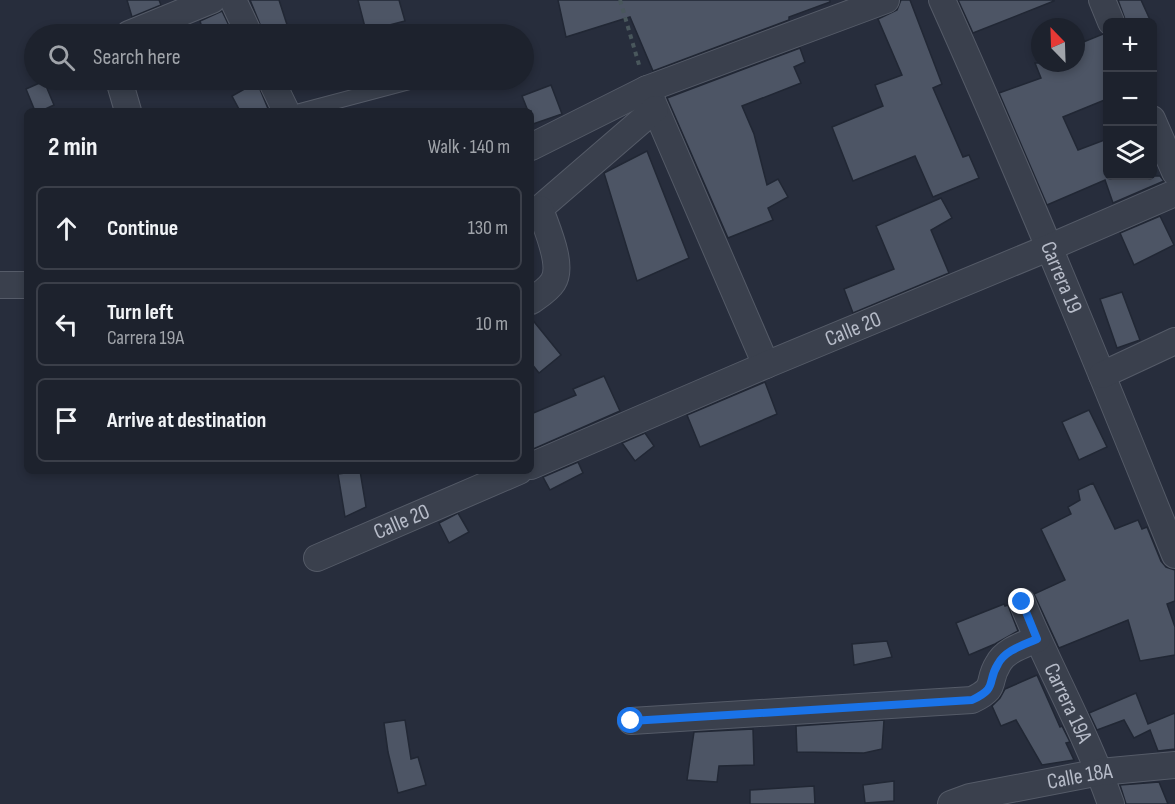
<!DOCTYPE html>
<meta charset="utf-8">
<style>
:root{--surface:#1d222d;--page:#2a2f39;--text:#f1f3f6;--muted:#a0a4aa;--line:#3b3f49}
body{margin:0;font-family:"Sofia Sans Condensed",sans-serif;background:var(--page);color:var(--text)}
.controls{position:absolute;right:18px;top:18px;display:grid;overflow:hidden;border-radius:9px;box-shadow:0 3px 9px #0003}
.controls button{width:54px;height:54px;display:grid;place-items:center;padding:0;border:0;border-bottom:2px solid var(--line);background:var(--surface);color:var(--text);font:30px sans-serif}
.compass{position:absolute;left:1031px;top:18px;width:54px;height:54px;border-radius:50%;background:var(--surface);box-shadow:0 3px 9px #0003;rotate:337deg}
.stop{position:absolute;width:18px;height:18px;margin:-14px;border:4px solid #1a73e8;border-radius:50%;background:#fff}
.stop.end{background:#1a73e8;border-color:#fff;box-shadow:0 2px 6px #0008}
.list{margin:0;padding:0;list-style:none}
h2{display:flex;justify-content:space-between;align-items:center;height:78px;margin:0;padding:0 24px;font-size:26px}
h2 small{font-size:20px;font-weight:400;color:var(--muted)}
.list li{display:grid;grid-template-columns:39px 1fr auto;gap:18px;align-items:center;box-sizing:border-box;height:84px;margin:0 12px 12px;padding:0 12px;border:2px solid var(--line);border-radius:9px}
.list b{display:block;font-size:22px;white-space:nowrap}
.list p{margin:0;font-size:20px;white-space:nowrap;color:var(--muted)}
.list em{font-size:20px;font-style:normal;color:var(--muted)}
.icon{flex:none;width:33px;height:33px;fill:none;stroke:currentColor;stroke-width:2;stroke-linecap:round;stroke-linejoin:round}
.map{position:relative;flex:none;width:1175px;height:804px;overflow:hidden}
.search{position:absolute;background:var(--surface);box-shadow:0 3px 9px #0003;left:24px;top:24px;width:510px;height:66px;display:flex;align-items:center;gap:15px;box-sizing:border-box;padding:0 21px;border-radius:33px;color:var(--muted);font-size:22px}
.panel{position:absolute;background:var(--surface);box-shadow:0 3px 9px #0003;left:24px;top:108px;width:510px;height:366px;border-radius:9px}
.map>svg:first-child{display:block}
.building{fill:#4d5565;stroke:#212734;stroke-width:1.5}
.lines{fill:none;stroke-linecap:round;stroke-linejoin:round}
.service-casing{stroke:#555b68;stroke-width:16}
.minor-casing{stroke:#555b68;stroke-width:28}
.path{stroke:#49575c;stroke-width:4;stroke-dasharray:4.5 4.5;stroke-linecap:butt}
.service{stroke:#3a404d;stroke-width:14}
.minor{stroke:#3a404d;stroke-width:26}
.route{stroke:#1a73e8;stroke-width:8}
.labels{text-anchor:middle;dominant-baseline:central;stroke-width:5;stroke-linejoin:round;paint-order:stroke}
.street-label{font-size:22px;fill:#b6bbc8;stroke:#1f2532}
</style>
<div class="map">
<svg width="1175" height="804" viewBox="0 0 1175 804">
<rect width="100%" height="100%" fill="#272d3c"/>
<!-- building -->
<g class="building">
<path d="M127,0H159L161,5L132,17Z"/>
<path d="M250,0H279L290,34H264Z"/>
<path d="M358,0H399L405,21L366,31Z"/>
<path d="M558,0H830V2L789,17V20L653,71L630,17L566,37Z"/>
<path d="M901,0H910L942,84L933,88L963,157L969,155L979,178L933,197L915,156L853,181L832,127L883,106L875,85L902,75L878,19L897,10Z"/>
<path d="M958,0H1054V1L973,33Z"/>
<path d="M1118,0H1141L1151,22H1126Z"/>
<path d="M222,11L233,34H204L200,21Z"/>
<path d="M1103,34L1107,36V99L1063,117L1078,150L1107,139V176H1160L1164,181L1113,203L1105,180L1047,205L999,93L1041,78L1035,63H1076V45Z"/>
<path d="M800,48L805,62L794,67L801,83L742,106L754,134L767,185L778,179L788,197L768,208L773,220L728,238L667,98Z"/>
<path d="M44,81L54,105L41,111H35L26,89Z"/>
<path d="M257,82L269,111H240L232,96Z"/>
<path d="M551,85L562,114L533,124L531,111H528L522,96Z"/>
<path d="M647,151L689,258L637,281L604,173Z"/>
<path d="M941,198L952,218L931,230L949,273L853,313L844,289L894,269L876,226Z"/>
<path d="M1160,216L1174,245L1134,265L1120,233Z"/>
<path d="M1122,292L1140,340L1117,348L1100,299Z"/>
<path d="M531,318L561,355L539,373L531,363Z"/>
<path d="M604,376L620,411L531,450V414L576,395L573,389Z"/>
<path d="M765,382L777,414L700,447L687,415Z"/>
<path d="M1089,410L1107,447L1079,460L1062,422Z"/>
<path d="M645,433L654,446L635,461L622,443Z"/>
<path d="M578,462L583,473L550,490L543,477Z"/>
<path d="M360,471L366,507L345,517L338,474Z"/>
<path d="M1093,483L1115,529L1138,520L1142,529L1147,527L1161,561L1166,567L1175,570V601L1167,604L1175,627V655L1140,661L1128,620L1059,648L1058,646L1034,594L1065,580L1041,529L1071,514L1068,507L1080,500L1078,490Z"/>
<path d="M458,513L469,532L449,543L439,523Z"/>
<path d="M1004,604L1005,606L1008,605L1018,631L995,644L969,655L956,623Z"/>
<path d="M887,641L892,657L854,665L852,644Z"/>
<path d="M1037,675L1060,727L1062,726L1070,742L1066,743L1074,760L1042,765L1016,720L1001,726L992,706L1000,698L1005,689Z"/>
<path d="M1136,693L1148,724L1175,713V749L1158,751L1150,730L1134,738L1124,720L1097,730L1089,713Z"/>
<path d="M405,720L411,759L418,757L426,785L398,793L388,752L384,723Z"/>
<path d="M884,720L882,749L864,753L797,752L796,726Z"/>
<path d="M753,729L754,765L719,766L717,782L687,780L694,732Z"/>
<path d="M894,781V801L865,803L863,785Z"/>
<path d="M1159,782L1168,804H1126L1120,785Z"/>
<path d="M814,786L815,804H750V790Z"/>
</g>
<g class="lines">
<!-- service casing -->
<g class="service-casing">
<path id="service" d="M300,111L417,80"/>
</g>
<!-- minor casing -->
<g class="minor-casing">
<g id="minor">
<path d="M233,0L249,34"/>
<path id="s1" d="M942,0C1024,183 1100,369 1175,555"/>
<path d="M1102,0L1111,22"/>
<path d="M129,34L212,0"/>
<path d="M119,80L128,111"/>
<path d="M271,80L286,111"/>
<path d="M647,89L766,365"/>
<path d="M1152,119L1175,172"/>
<path d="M531,147L647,89L886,0"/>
<path d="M531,216L655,109"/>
<path d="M0,285H27"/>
<path d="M531,301C538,296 548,290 553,282C564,265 546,227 540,209"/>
<path d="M1102,375L1175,341"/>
<path id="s2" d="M531,466L766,365L1048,248L1175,193"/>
<path id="s3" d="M317,558L519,471"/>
<path id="s4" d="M1022,602C1050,670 1087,735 1111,804"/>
<path d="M631,721L972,700C999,687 986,683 998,664C1005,650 1024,645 1037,639"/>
<path id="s5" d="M951,804L970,797L1100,772L1175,765"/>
</g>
</g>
<!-- path -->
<path class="path" d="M620,0L640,68"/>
<!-- service -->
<use href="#service" class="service"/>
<!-- minor -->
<use href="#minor" class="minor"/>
</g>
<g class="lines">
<!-- route -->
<path class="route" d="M631,721L972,700C999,687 986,683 998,664C1005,650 1024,645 1037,639L1022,602"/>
</g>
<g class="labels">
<!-- street labels -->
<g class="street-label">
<text stroke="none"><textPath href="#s1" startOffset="302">Carrera 19</textPath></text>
<text stroke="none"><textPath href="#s2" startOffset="350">Calle 20</textPath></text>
<text stroke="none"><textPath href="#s3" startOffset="92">Calle 20</textPath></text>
<text stroke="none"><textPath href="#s4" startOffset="111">Carrera 19A</textPath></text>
<text stroke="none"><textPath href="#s5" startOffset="132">Calle 18A</textPath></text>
</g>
</g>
</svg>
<div class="controls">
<button>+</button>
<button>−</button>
<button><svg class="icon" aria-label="layers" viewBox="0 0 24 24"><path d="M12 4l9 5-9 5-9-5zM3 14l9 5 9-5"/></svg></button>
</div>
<svg class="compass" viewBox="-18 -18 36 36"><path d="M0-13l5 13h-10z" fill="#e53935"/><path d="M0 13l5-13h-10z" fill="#a0a4aa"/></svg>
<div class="stop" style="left:631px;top:721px"></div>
<div class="stop end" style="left:1022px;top:602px"></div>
<div class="search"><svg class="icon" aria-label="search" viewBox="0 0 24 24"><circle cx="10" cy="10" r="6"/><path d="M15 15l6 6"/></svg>Search here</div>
<section class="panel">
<h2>2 min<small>Walk · 140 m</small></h2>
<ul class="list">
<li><svg class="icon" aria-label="ahead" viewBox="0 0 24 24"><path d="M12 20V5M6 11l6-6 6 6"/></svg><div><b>Continue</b></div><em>130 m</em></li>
<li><svg class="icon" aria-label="left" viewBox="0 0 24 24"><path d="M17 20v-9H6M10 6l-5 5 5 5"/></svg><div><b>Turn left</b><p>Carrera 19A</p></div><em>10 m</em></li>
<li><svg class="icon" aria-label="arrive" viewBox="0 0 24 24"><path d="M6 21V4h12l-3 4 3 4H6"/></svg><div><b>Arrive at destination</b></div></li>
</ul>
</section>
</div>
